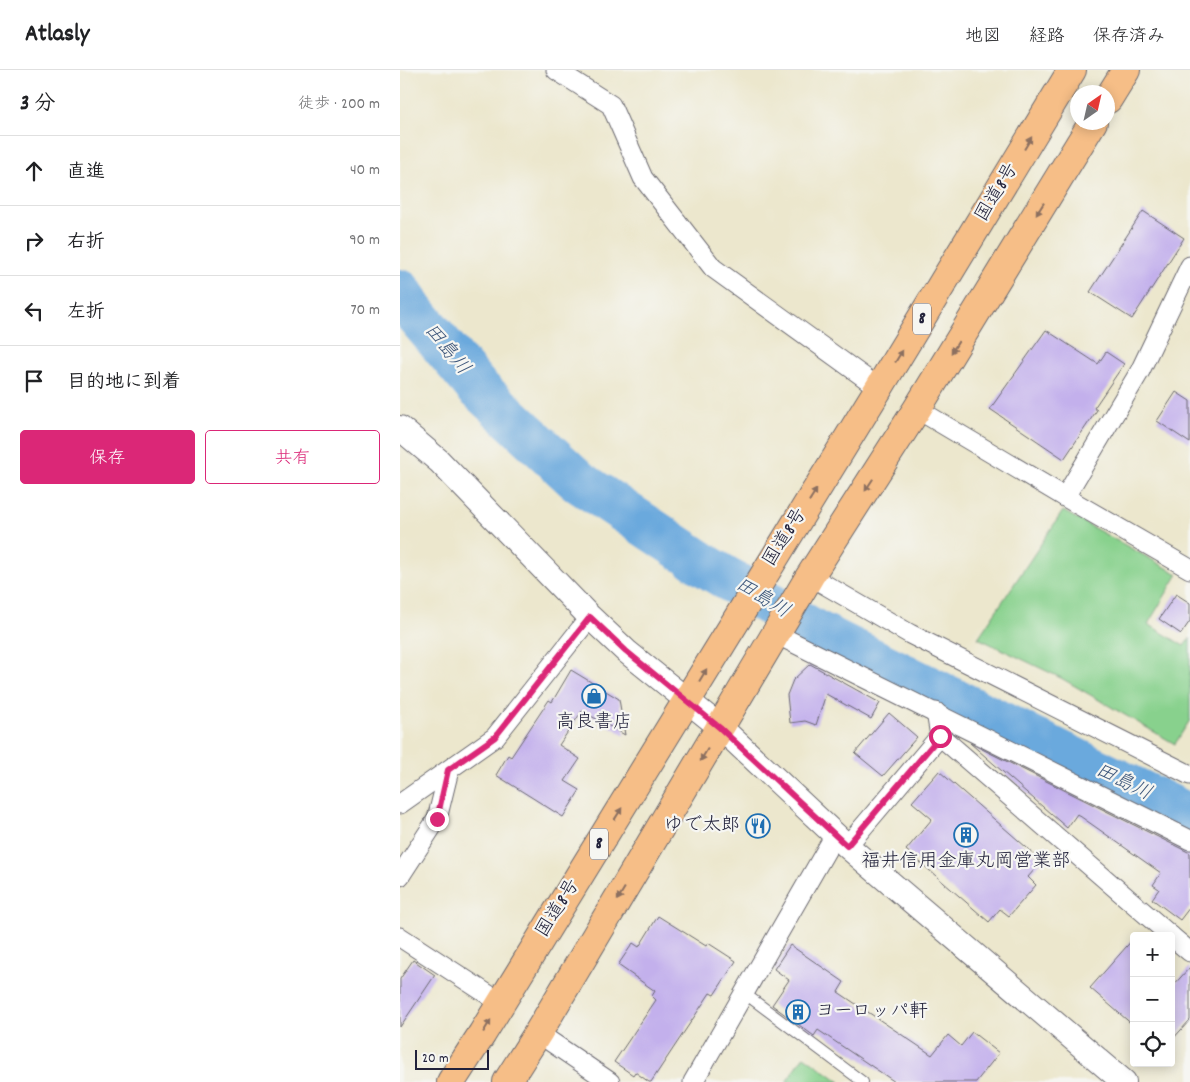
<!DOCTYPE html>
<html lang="ja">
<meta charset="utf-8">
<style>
:root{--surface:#fff;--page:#f2f2f2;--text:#202124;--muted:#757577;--line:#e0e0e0;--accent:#db2777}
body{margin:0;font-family:Dekko,"Klee One",sans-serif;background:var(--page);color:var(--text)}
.controls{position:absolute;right:15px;bottom:15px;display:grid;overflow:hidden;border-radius:5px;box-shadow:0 2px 12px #0003}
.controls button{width:45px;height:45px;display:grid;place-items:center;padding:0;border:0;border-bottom:1px solid var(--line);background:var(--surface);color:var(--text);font:25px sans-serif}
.compass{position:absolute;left:670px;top:15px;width:45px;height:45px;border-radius:50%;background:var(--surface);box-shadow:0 2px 12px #0003;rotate:34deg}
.scale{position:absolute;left:15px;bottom:12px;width:74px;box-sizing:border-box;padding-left:5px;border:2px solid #22223b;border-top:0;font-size:14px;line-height:18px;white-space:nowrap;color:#22223b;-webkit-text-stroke:4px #f6f6f2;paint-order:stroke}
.stop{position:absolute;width:15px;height:15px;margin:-11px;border:4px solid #db2777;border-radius:50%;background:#fff}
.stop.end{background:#db2777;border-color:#fff;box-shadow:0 1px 5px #0008}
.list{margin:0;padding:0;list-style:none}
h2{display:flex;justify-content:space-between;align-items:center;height:65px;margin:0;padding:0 20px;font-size:21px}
h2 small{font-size:16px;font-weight:400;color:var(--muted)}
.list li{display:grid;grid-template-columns:32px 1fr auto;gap:15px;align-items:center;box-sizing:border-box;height:70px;padding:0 20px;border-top:1px solid var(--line)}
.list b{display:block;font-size:19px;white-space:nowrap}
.list em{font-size:16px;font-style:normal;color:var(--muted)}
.actions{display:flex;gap:10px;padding:15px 20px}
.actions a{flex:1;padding:11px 0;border:1px solid var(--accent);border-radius:5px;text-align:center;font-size:18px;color:var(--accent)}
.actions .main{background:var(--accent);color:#fff}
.icon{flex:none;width:28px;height:28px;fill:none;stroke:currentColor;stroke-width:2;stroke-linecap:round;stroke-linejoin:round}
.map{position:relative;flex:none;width:790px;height:1012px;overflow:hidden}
header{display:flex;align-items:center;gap:30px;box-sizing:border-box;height:70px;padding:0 25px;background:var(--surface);border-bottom:1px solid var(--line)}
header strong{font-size:24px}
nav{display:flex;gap:28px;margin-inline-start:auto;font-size:18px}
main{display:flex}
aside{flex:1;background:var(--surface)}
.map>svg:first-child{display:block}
.green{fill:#88d18d;stroke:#557a64}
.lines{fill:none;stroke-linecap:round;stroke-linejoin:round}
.river{stroke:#6ba9dd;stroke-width:44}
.building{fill:#c3b0ec}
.service-casing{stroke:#69676e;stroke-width:12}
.minor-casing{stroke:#69676e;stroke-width:21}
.tertiary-casing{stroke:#69676e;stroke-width:26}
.trunk-casing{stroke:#69676e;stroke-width:30}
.service{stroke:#fff;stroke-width:10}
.minor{stroke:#fff;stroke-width:19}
.tertiary{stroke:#fff;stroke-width:24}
.trunk{stroke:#f6be87;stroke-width:28}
.oneway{fill:#8c7061}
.route{stroke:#db2777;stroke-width:6}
.labels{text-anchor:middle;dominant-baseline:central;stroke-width:4.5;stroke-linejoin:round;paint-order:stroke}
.shield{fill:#f6f6f2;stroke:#626272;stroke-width:1}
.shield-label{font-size:18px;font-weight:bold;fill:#22223b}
.street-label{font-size:19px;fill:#22223b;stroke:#f6f6f2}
.poi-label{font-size:19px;fill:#22223b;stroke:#f6f6f2}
.water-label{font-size:20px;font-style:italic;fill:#3f587c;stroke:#f6f6f2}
</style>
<header>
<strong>Atlasly</strong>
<nav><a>地図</a><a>経路</a><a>保存済み</a></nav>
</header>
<main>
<aside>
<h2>3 分<small>徒歩 · 200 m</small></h2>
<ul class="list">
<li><svg class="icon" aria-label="ahead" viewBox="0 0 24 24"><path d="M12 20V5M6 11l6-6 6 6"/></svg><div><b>直進</b></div><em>40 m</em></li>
<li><svg class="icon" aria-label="right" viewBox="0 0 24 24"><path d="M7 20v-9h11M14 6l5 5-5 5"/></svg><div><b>右折</b></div><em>90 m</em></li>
<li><svg class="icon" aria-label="left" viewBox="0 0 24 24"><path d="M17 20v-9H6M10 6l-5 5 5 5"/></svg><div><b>左折</b></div><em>70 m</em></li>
<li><svg class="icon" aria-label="arrive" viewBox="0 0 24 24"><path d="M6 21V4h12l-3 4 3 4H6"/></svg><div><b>目的地に到着</b></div></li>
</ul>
<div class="actions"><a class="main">保存</a><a>共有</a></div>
</aside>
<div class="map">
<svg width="790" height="1012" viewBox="0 0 790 1012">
<rect width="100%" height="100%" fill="#f6f6f2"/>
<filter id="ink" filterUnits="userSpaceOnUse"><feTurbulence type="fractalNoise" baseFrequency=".02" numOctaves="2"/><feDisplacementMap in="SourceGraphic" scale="10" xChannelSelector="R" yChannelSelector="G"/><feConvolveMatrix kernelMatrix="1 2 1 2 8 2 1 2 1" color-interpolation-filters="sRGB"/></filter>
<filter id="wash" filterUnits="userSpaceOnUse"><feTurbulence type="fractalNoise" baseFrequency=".0096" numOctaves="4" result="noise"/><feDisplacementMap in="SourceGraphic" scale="20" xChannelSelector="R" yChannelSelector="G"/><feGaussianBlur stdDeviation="1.12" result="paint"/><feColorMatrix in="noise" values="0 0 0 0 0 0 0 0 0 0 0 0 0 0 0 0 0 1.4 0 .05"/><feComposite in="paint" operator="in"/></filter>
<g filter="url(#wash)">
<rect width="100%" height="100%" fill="#ece7cd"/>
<!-- green -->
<g class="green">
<path d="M663,441L778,504L748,554L784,576L790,568V650L775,674L661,608L578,568Z"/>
<path d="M404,986L440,1012H386Z"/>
</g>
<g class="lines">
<!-- river -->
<path class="river" d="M0,221L14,242L77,317L178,411L308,497L414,561L790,746"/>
</g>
<g id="blocks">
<!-- building -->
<g class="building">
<path d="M743,141L784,168L732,249L690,222Z"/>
<path d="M646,260L698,294L706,282L724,294L694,338L697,340L664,389L590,339Z"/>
<path d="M776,322L790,331V373L757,351Z"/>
<path d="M776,524L790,533V551L781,564L759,549Z"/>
<path d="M410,594L480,633L471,649L426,624L416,655L405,651L390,653L387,625L393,610Z"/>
<path d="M171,600L219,629L225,665L182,641L159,675L180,689L165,711L180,720L163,747L96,705L108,685L111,687L149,630L152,632Z"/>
<path d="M489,643L517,667L483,706L455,683Z"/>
<path d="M570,673L790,783V837L780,850L752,829L759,819L753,815L761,803L677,744L667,758Z"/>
<path d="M539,701L642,791L628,807L636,815L609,846L600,839L589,852L506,780L532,749L512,732Z"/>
<path d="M258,846L306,876L308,873L336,891L314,925L310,923L251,1012H249L235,1002L233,1005L214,992L256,930L252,926L255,921L218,895L233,873L239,877Z"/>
<path d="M734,868V956L690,918Z"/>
<path d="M390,875L444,912L438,922L532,985L548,965L561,976L572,962L599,983L576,1012H495L418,960L414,966L372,935L389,910L374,899Z"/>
<path d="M13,890L35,905L0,957V909Z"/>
<path d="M790,897V950L771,971V918Z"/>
</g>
</g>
</g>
<g filter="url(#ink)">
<use href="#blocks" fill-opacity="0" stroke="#69676e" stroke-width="1"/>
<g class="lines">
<!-- service casing -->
<g class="service-casing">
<path id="service" d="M344,923L463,1012"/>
</g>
<!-- minor casing -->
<g class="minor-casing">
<g id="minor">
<path d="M156,0L211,35L243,108L313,198L479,318"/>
<path d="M517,339L665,427L790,499"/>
<path d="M665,427L740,301L790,196"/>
<path d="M410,506L510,564L790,705"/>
<path d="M376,564L790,770"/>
<path d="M536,642L540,666L771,866"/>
<path d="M0,734L95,667L190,547"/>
<path d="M447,776L540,666"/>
<path d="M0,806L37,749L49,700"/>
<path d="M771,866L790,882"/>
<path d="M0,867L101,933"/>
<path d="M138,963L210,1012"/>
<path d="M293,1012L435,765"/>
</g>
</g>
<!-- tertiary casing -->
<g class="tertiary-casing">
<path id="tertiary" d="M0,358L39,391L190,547L226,581L320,657L447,776L724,1012"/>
</g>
<!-- trunk casing -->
<g class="trunk-casing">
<g id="trunk">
<path d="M708,29L726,0"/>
<path d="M51,1012L82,964L479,318L672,0"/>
<path d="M107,1012L138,963L410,506L517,339L693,52"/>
</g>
</g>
<!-- service -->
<use href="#service" class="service"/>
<!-- minor -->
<use href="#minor" class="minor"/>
<!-- tertiary -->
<use href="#tertiary" class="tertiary"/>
<!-- trunk -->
<use href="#trunk" class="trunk"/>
</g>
<!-- one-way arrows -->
<defs><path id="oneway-solid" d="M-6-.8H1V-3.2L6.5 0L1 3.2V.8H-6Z" transform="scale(1.25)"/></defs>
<g class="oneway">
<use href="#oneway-solid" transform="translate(628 73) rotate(-59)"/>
<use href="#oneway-solid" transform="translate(640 139) rotate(122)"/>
<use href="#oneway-solid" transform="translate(555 277) rotate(122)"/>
<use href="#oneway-solid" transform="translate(499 286) rotate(-59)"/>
<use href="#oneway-solid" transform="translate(469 415) rotate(123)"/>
<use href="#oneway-solid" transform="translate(413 425) rotate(-58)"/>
<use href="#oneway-solid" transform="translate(303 605) rotate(-59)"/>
<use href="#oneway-solid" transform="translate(304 685) rotate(121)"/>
<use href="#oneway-solid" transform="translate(218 744) rotate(-58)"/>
<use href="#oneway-solid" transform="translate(221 824) rotate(121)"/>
<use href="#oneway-solid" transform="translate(87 956) rotate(-59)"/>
</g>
</g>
<g class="lines" filter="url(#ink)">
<!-- route -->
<path class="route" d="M37,749L48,700L95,667L190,547L226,581L320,658L447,776L540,666"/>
</g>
<!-- icons -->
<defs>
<g id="shop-ring" transform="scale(1.25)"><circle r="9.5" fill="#f6f6f2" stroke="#1f6fb2" stroke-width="1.5"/><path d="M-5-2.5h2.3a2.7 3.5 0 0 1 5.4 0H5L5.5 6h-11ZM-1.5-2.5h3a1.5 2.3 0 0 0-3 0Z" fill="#1f6fb2"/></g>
<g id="restaurant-ring" transform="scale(1.25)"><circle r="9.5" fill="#f6f6f2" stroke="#1f6fb2" stroke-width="1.5"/><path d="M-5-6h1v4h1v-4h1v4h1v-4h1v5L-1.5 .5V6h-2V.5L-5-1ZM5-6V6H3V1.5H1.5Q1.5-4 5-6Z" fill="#1f6fb2"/></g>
<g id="building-ring" transform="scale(1.25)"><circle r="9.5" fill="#f6f6f2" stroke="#1f6fb2" stroke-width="1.5"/><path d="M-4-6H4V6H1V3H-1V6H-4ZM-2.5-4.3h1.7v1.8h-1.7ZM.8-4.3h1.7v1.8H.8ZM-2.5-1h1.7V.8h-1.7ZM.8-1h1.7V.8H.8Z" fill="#1f6fb2"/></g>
</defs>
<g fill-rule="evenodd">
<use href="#shop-ring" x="194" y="626"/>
<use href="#restaurant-ring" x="358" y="756"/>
<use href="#building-ring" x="566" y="765"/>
<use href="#building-ring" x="398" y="942"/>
</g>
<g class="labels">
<!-- shield labels -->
<g class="shield">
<rect x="513" y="233.5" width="18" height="31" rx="4"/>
<rect x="190" y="758.5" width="18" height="31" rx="4"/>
</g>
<g class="shield-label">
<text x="522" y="249">8</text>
<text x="199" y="774">8</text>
</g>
<!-- street labels -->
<g class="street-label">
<text transform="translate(598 123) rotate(-59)">国道8号</text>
<text transform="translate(386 468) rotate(-58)">国道8号</text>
<text transform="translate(159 839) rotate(-58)">国道8号</text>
</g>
<!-- poi labels -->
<g class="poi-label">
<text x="194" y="653">高良書店</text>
<text x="340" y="756" text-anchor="end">ゆで太郎</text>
<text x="566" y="792">福井信用金庫丸岡営業部</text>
<text x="416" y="942" text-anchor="start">ヨーロッパ軒</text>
</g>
<!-- water labels -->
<g class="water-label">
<text transform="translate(46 280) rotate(50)">田島川</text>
<text transform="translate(362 529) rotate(31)">田島川</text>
<text transform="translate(723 713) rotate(26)">田島川</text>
</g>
</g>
</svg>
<div class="controls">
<button>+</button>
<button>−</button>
<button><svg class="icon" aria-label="locate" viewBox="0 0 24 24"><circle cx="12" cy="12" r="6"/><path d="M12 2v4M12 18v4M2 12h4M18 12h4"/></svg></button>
</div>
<svg class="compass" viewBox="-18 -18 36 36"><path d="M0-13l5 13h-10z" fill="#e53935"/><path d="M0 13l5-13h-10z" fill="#757577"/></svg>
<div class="scale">20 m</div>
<div class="stop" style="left:540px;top:666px"></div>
<div class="stop end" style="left:37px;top:749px"></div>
</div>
</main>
